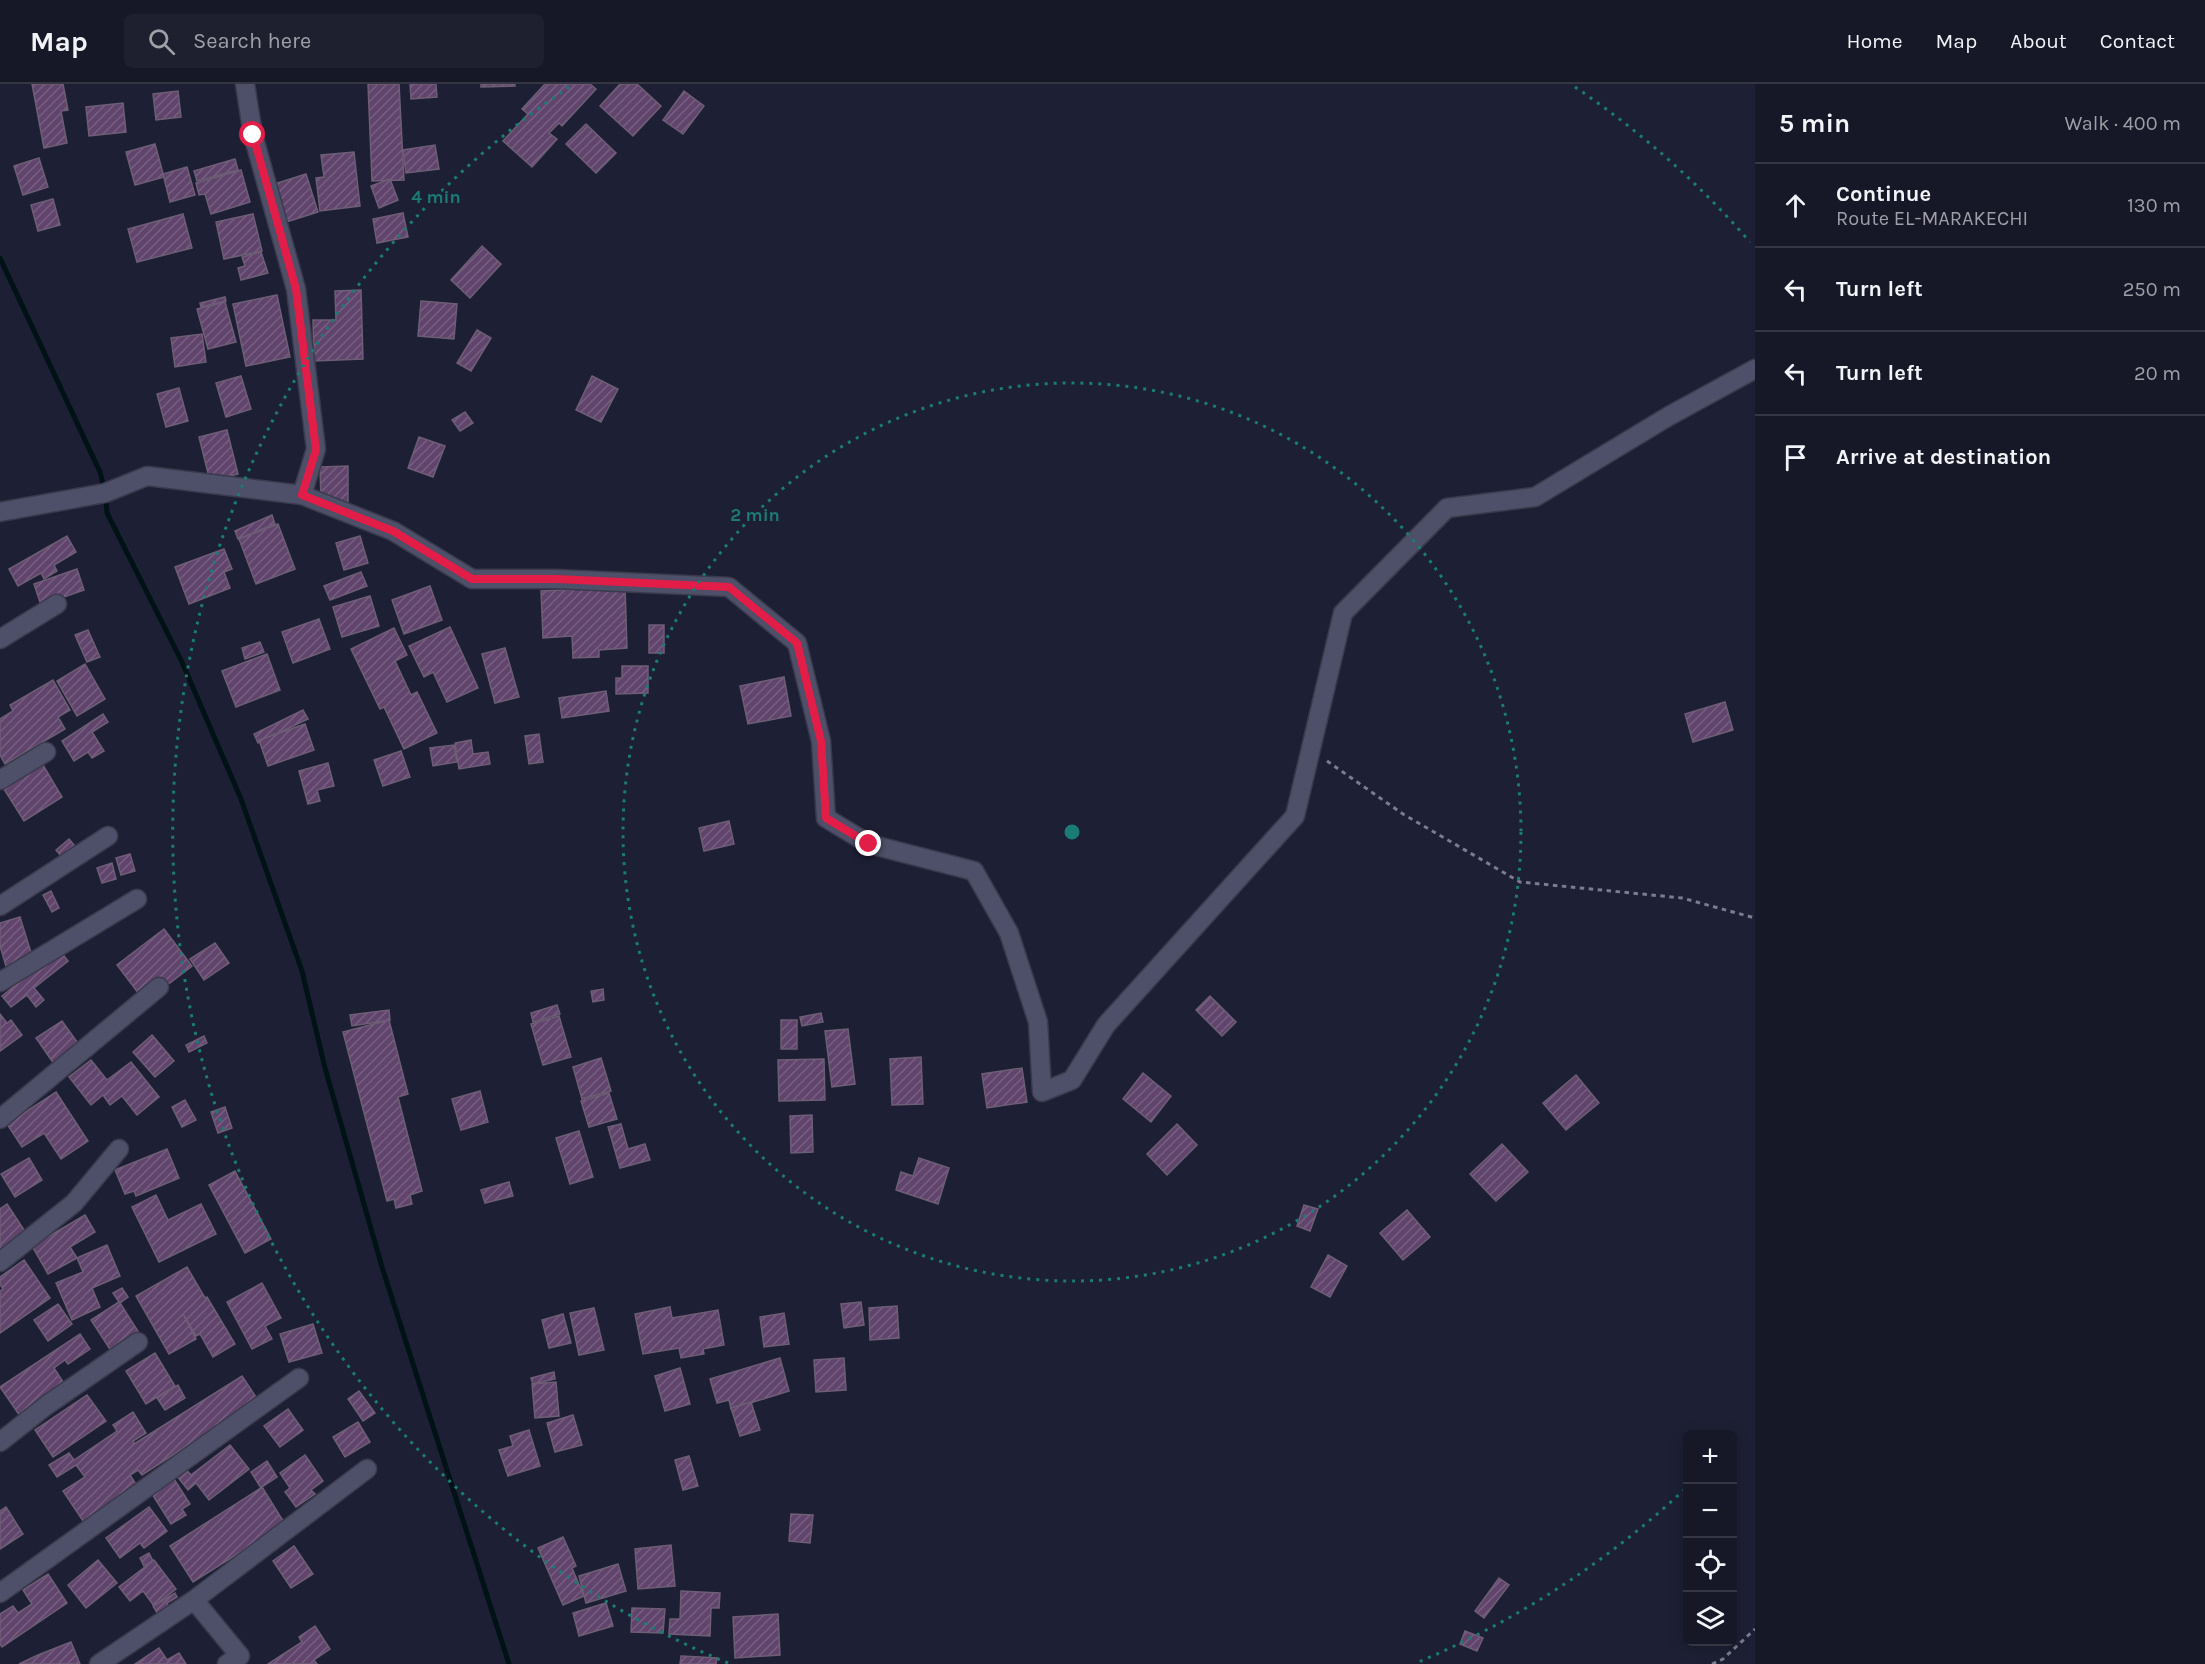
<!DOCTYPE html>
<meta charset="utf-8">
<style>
:root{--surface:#161727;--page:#1f202f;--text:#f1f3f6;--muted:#9e9fa7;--line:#353644}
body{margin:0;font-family:Karla,sans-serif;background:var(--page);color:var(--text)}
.controls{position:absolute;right:18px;bottom:18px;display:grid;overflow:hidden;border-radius:9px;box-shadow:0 3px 15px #0003}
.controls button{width:54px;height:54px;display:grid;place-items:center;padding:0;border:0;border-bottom:2px solid var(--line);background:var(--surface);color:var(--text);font:30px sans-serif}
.stop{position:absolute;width:18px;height:18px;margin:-14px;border:4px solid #e11d48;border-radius:50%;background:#fff}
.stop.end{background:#e11d48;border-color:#fff;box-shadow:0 2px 6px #0008}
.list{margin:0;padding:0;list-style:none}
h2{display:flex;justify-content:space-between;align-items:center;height:78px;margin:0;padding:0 24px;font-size:26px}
h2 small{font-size:20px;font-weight:400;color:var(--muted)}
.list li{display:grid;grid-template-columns:39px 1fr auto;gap:18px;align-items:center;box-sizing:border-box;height:84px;padding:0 24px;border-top:2px solid var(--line)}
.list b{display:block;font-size:22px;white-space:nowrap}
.list p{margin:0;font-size:20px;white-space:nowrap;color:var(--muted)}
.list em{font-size:20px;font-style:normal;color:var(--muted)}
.icon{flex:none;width:33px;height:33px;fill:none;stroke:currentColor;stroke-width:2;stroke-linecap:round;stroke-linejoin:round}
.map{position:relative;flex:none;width:1755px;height:1580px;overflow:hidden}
header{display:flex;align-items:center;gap:36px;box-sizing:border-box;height:84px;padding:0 30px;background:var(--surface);border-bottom:2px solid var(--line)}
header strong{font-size:28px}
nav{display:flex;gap:33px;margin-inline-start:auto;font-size:21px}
.search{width:420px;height:54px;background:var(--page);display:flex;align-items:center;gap:15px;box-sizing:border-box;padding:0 21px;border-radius:9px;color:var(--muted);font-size:22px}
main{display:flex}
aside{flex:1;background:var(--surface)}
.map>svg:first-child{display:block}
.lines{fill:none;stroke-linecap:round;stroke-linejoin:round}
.stream{stroke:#001215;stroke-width:5}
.building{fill:url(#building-hatch);stroke:#6e5e75;stroke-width:1.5}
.minor-casing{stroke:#3a3a4c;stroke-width:21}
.path{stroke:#7b7d8f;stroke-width:3;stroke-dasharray:4.5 4.5;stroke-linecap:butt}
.minor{stroke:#4d5068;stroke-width:18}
.route{stroke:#e11d48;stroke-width:8}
.ring{fill:none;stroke:#1a7c75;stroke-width:3;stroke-dasharray:3 6}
.centre{fill:#1a7c75;stroke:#1d1f34;stroke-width:3}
.ring-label{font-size:18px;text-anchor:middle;font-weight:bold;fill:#1a7c75;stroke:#1d1f34;stroke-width:4.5;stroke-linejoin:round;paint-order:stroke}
</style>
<header>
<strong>Map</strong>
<div class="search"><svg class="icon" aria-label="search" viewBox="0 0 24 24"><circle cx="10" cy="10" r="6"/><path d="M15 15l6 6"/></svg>Search here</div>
<nav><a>Home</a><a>Map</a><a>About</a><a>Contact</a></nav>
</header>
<main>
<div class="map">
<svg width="1755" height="1580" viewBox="0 0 1755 1580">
<defs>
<pattern id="building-hatch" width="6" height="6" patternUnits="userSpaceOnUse" patternTransform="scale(1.5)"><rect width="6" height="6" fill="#60446c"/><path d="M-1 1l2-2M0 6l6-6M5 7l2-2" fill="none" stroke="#775f82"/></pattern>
</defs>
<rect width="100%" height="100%" fill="#1d1f34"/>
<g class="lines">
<!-- stream -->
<g class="stream">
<path d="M0,174L100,388L104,404"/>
<path d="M106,414L107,429L182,578L241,715L302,887L325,984L382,1183L509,1580"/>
</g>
</g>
<!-- building -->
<g class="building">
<path d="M32,0H63L68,26L61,27L67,59L44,64Z"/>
<path d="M368,0H399L404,96L372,97Z"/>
<path d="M410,0H436L437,13L411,15Z"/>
<path d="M481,0H515V2L481,3Z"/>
<path d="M545,0H590L596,5L562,42L559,39L549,49L557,55L532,83L503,57L528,30L522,25Z"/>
<path d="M620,0H637L661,22L633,52L600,22Z"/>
<path d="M178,7L181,33L156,36L153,10Z"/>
<path d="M684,7L704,22L683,50L663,36Z"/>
<path d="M123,19L126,48L89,52L86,23Z"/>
<path d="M586,40L616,69L596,89L566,60Z"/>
<path d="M155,60L164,93L135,101L126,68Z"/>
<path d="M435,61L439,85L406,89L403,66Z"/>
<path d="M354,68L360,122L320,127L316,94L324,93L321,71Z"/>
<path d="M39,74L48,103L23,111L14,82Z"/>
<path d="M235,75L238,86L197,97L194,87Z"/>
<path d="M187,83L195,111L170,118L163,90Z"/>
<path d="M241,86L250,118L211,130L205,110L199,111L196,99Z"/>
<path d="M306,90L318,128L280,140L268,102Z"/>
<path d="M390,95L398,116L379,124L371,102Z"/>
<path d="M53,115L60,141L38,147L31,121Z"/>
<path d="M403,129L408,153L377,159L373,135Z"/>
<path d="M183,130L192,164L137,178L128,145Z"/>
<path d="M253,130L262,167L224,175L216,138Z"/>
<path d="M482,162L501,180L470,214L451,196Z"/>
<path d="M261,168L268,189L241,196L238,184L245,182L242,173Z"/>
<path d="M361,206L363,275L314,277L313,236H336L335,207Z"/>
<path d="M277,211L290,273L246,282L233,220Z"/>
<path d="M225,213L226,217L201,223L200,219Z"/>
<path d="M421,217L457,220L454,255L418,252Z"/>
<path d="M225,218L236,258L208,265L197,225Z"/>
<path d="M477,246L491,254L471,287L457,279Z"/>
<path d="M202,250L206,278L175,283L171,254Z"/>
<path d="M241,292L251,325L226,333L216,299Z"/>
<path d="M592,292L618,305L601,338L576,326Z"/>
<path d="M179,304L188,337L166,343L157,310Z"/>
<path d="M465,328L473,339L460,347L452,336Z"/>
<path d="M227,346L238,390L210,397L199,353Z"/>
<path d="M419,353L445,362L433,393L408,384Z"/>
<path d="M348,382V418L321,419L320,383Z"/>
<path d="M272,431L275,440L238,455L235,447Z"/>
<path d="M278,440L295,485L256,500L239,455Z"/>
<path d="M67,452L76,468L54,481L57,487L44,495L41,489L18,502L9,485Z"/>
<path d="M360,452L368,479L344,486L336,459Z"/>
<path d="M224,465L232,485L224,488L230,504L189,520L175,483Z"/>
<path d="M77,485L84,506L41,521L34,500Z"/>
<path d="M361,488L367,502L330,516L324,502Z"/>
<path d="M430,502L442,536L404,550L392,516Z"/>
<path d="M625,503L627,564L599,566V573L573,574L572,552L543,554L541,507Z"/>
<path d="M370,512L379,542L342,553L333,523Z"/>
<path d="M319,535L330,565L293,579L282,548Z"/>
<rect x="649" y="541" width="15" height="28"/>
<path d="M450,543L478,604L447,618L433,588L424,593L409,562Z"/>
<path d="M394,544L407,571L395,577L411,611L417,608L437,649L404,665L384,623L380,625L351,565Z"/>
<path d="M88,546L100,573L87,578L75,551Z"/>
<path d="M260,558L264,568L245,575L242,564Z"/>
<path d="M505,564L519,613L495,619L482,570Z"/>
<path d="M267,570L280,606L236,623L222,587Z"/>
<path d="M85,580L105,615L77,632L57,597Z"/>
<path d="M622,582H648V609L616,610V594H622Z"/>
<path d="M784,593L791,632L748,640L740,602Z"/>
<path d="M53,596L70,626L58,633L65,645L5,680L0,671V635L13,627L10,621Z"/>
<path d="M606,607L609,627L562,634L559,614Z"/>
<path d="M1725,618L1733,646L1693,658L1685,630Z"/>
<path d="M303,626L308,635L258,659L254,650Z"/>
<path d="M103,630L108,638L92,648L104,667L92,674L88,668L74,677L62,657Z"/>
<path d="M305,640L314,666L268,682L259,656Z"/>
<path d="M539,650L543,678L529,680L525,652Z"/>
<path d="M471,656L473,670L488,668L490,680L459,685L455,659Z"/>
<path d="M454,661L457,678L433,682L430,664Z"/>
<path d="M401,667L410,693L383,702L374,676Z"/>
<path d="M328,679L334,702L317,706L320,717L308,720L299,687Z"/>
<path d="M43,681L62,713L24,737L4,705Z"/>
<path d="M729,737L734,760L704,767L699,744Z"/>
<path d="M69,755L74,761L61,772L56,766Z"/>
<path d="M130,770L135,787L121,791L116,774Z"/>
<path d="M112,779L116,795L102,799L97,784Z"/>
<path d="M51,807L59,824L52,828L43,811Z"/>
<path d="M20,833L33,875L6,882L0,862V839Z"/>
<path d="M164,845L192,882L145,918L117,881Z"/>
<path d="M215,859L229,879L204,896L190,875Z"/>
<path d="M62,869L68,877L34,904L44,916L36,923L27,911L11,923L2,912L41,880L44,884Z"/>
<path d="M603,905L604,916L593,918L591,907Z"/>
<path d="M1210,912L1236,938L1222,952L1196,926Z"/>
<path d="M557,921L560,930L533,938L531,929Z"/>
<path d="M389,926L390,936L352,942L350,931Z"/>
<path d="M821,929L823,938L802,942L800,933Z"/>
<path d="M0,930L7,939L11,936L22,951L0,967Z"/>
<path d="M559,932L571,973L543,981L531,940Z"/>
<path d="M389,936L408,1010L398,1013L422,1107L410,1111L412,1120L396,1124L394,1115L387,1117L343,948Z"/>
<rect x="781" y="936" width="16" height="29"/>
<path d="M62,937L80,962L54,980L36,954Z"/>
<path d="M848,945L855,1000L832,1003L825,947Z"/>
<path d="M152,951L174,977L155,993L133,968Z"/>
<path d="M204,952L207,959L189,968L186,961Z"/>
<path d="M921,973L923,1020L892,1021L890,975Z"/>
<path d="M601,974L611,1007L582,1015L573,983Z"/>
<path d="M824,975L825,1016L779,1017L778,976Z"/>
<path d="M91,976L107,996L131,978L159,1013L137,1031L122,1012L110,1021L103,1011L91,1021L69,993Z"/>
<path d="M1022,984L1027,1018L987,1024L982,990Z"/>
<path d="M1143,989L1171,1012L1151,1038L1123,1015Z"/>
<path d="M1576,991L1599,1019L1566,1046L1543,1019Z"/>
<path d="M480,1007L488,1038L461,1046L452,1015Z"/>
<path d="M56,1008L88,1057L61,1075L44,1049L22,1063L7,1040Z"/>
<path d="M609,1009L617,1035L589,1043L581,1017Z"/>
<path d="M185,1016L196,1036L182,1043L172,1023Z"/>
<path d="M225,1023L232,1044L218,1049L211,1028Z"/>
<path d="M812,1031L813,1068L791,1069L790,1032Z"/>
<path d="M621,1040L628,1065L645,1060L650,1076L620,1084L608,1043Z"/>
<path d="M1177,1040L1197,1061L1167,1091L1147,1070Z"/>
<path d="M579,1047L593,1093L570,1100L556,1054Z"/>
<path d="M1502,1060L1528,1088L1496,1117L1470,1090Z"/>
<path d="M167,1065L179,1094L136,1112L134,1107L125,1110L115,1086Z"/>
<path d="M29,1074L42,1096L15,1113L1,1090Z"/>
<path d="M919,1074L949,1084L938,1120L896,1106L901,1088L913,1092Z"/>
<path d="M235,1087L271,1155L245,1169L209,1101Z"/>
<path d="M509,1098L513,1112L485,1119L481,1106Z"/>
<path d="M156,1111L168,1136L201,1120L216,1150L159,1178L132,1123Z"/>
<path d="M7,1120L28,1152L0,1170V1125Z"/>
<path d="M1304,1121L1318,1125L1310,1147L1297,1142Z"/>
<path d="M1407,1126L1430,1153L1403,1176L1380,1149Z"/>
<path d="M85,1131L95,1148L70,1163L77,1174L48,1190L32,1162Z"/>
<path d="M107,1161L120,1192L92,1204L100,1223L72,1236L56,1199L83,1188L77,1174Z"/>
<path d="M1328,1171L1347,1182L1330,1213L1311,1203Z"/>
<path d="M24,1176L50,1214L0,1249V1207L3,1205L0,1200V1193Z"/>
<path d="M187,1183L205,1214L207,1213L235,1260L213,1273L200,1250L196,1252L183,1230L196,1255L169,1270L136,1212Z"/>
<path d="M262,1199L281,1234L265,1242L272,1255L252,1265L227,1218Z"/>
<path d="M122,1204L128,1213L120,1219L141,1252L113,1270L91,1236L119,1218L113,1209Z"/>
<path d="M861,1218L864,1241L844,1244L841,1220Z"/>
<path d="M58,1220L72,1240L48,1257L34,1236Z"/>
<path d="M897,1222L899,1254L870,1256L869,1224Z"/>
<path d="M670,1223L672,1234L718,1226L724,1261L703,1265L704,1270L681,1274L679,1264L643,1270L635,1230Z"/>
<path d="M594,1224L604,1266L579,1271L570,1229Z"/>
<path d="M784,1229L789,1260L764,1263L760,1233Z"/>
<path d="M563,1230L571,1259L549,1264L542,1236Z"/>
<path d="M313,1240L322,1269L289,1278L280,1250Z"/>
<path d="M80,1250L90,1265L68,1280L65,1276L54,1284L67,1304L22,1335L0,1303Z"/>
<path d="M155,1269L175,1302L146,1320L126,1287Z"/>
<path d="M780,1274L789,1307L731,1325L729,1316L717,1319L710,1295Z"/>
<path d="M844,1274L846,1306L816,1308L814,1276Z"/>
<path d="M680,1284L690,1320L665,1327L655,1292Z"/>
<path d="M554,1288L555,1295L533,1300L531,1294Z"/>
<path d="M242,1292L258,1316L142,1391L138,1386L130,1391L137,1402L83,1437L63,1407L85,1393L76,1381L57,1393L49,1381L69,1369L74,1376L117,1347L113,1341L133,1328L146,1349L133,1357L134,1360Z"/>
<path d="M556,1298L559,1332L535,1334L532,1300Z"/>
<path d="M178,1301L185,1314L165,1326L157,1314Z"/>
<path d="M359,1307L375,1329L363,1337L348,1315Z"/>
<path d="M87,1311L106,1337L53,1373L35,1346Z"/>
<path d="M751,1318L760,1346L740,1352L731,1324Z"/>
<path d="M288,1325L303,1346L280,1363L264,1342Z"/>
<path d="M573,1331L582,1361L555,1368L547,1339Z"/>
<path d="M358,1338L370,1358L345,1373L333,1353Z"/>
<path d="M529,1346L540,1382L508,1392L499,1366L513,1362L510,1352Z"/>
<path d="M230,1361L249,1385L209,1416L196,1399L188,1406L176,1391L185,1384L191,1391Z"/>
<path d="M305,1371L323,1397L311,1406L315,1410L296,1423L285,1408L290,1404L280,1389Z"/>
<path d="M689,1372L698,1402L683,1406L675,1376Z"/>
<path d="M267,1377L277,1393L262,1403L285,1440L193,1498L170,1462L261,1404L251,1388Z"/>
<path d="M174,1395L190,1420L182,1425L186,1431L171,1440L152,1410Z"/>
<path d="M6,1423L23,1450L0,1465V1427Z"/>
<path d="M149,1423L167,1447L144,1464L140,1459L120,1474L106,1454Z"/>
<path d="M791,1430L813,1431L810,1459L789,1457Z"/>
<path d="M563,1453L576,1482L572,1484L584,1512L563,1521L538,1464Z"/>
<path d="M671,1461L675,1502L638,1505L635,1465Z"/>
<path d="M294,1462L313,1490L291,1504L273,1477Z"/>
<path d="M149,1469L153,1477L144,1482L140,1474Z"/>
<path d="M98,1476L117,1499L86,1524L68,1501Z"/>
<path d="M154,1476L176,1505L154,1522L143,1507L130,1517L119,1503Z"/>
<path d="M618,1480L626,1507L586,1519L579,1492Z"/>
<path d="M48,1490L67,1519L2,1563L0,1560V1530L13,1522L18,1529L32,1520L23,1506Z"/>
<path d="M1499,1494L1509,1501L1484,1534L1475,1527Z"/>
<path d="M681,1507L720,1509L719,1524H711L710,1552L669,1550L670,1535H680Z"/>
<path d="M175,1509L177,1513L167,1519L171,1527L160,1534L153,1522Z"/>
<path d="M606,1519L613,1542L579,1552L573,1529Z"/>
<path d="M632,1524L665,1525L663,1549L631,1548Z"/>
<path d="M778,1530L780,1571L735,1574L733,1533Z"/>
<path d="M315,1542L330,1565L314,1576L317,1580H268L302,1558L299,1553Z"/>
<path d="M1465,1547L1483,1554L1477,1567L1460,1560Z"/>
<path d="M71,1558L80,1580H19L38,1571Z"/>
<path d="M159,1564L167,1576L179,1569L186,1580H135Z"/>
<path d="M681,1572L717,1574L716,1580H680Z"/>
</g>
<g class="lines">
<!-- minor casing -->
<g class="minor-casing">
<g id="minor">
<path d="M302,411L393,447L472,495H556L729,503L797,559L821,657L826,734L869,760L974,787L1009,849L1038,938L1042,1008L1072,996L1106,941L1295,732L1343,529L1447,424L1535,413L1669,332L1755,285"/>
<path d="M0,428L105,409L147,392L302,411L316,365L296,205L253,51L245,0"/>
<path d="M0,555L57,520"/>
<path d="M0,696L46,668"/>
<path d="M0,822L108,752"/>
<path d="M0,898L137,815"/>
<path d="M0,1035L159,903"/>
<path d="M0,1178L74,1119L119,1065"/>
<path d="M0,1358L47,1321L138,1258"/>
<path d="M0,1509L299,1294"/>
<path d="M194,1516L240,1572L227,1580"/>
<path d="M99,1580L194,1516L367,1385"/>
</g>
</g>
<!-- path -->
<g class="path">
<path d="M1327,677L1403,730L1520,798L1682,814L1755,834"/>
<path d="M1712,1580L1723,1575L1755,1545"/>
</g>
<!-- minor -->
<use href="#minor" class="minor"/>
</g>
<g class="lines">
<!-- route -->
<path class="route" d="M253,51L296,205L316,366L302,411L393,447L472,495H556L729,503L797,559L821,657L826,734L869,760"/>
</g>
<!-- distance rings -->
<g class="ring">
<circle cx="1072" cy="748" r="449"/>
<path d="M1685 1405A899 899 0 0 1 1416 1579M728 1579A899 899 0 0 1 569 3M1575 3A899 899 0 0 1 1750 158"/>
</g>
<circle cx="1072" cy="748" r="9" class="centre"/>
<g class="ring-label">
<text x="436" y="119">4 min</text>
<text x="755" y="437">2 min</text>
</g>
</svg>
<div class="controls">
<button>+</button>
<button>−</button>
<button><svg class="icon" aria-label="locate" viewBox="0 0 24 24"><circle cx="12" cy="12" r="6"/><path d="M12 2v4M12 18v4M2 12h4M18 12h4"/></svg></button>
<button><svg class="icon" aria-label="layers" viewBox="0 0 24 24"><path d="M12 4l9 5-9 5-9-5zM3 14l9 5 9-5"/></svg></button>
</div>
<div class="stop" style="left:253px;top:51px"></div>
<div class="stop end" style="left:869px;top:760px"></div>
</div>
<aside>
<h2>5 min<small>Walk · 400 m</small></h2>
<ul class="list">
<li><svg class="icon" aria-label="ahead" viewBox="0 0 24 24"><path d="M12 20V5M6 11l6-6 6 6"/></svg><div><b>Continue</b><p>Route EL-MARAKECHI</p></div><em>130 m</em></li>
<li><svg class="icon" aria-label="left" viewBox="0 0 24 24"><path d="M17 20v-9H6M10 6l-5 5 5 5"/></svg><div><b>Turn left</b></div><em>250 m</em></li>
<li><svg class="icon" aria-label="left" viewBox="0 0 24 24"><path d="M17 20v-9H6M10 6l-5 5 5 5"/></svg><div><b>Turn left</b></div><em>20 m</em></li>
<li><svg class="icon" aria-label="arrive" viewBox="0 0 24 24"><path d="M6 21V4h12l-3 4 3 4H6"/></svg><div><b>Arrive at destination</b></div></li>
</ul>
</aside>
</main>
